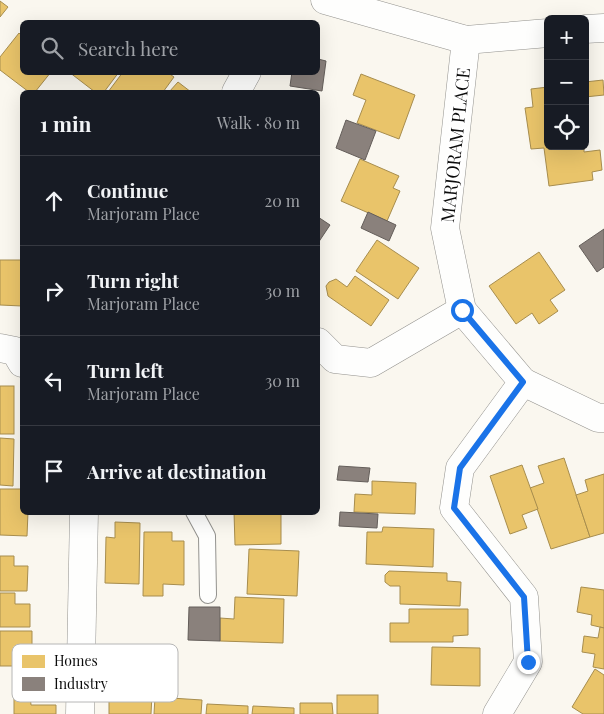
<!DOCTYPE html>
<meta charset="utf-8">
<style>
:root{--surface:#171b24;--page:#242831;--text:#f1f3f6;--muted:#9ea1a6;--line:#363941}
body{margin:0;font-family:"Playfair Display",serif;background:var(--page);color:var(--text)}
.controls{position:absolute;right:15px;top:15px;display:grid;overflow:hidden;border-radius:8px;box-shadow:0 5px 20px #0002}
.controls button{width:45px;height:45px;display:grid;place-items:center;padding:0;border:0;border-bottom:1px solid var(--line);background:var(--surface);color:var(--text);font:25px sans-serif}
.stop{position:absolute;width:15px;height:15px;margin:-11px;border:4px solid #1a73e8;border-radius:50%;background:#fff}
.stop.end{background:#1a73e8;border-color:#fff;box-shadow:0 1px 5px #0008}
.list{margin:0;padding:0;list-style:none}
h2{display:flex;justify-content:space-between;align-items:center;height:65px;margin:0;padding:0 20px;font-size:21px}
h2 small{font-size:16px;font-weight:400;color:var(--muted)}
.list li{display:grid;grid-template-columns:32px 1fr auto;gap:15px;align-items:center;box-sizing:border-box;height:90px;padding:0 20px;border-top:1px solid var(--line)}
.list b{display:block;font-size:19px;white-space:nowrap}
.list p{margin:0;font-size:16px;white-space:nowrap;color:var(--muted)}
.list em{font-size:16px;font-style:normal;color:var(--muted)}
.icon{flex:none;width:28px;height:28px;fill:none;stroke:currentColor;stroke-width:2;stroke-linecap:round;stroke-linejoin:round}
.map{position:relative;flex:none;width:604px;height:714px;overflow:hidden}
.search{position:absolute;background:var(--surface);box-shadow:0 5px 20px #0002;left:20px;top:20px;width:300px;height:55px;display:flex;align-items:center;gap:12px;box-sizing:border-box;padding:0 18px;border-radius:8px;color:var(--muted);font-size:19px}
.panel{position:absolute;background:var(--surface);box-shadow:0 5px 20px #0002;left:20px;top:90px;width:300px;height:425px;border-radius:8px}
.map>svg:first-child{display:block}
.homes{fill:#e9c46a;stroke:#a78d4e}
.industry{fill:#8a817c;stroke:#645e5a}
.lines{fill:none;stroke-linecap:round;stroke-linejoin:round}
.service-casing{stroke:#93928e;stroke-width:18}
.minor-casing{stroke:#93928e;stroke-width:29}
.service{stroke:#fefefd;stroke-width:16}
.minor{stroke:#fefefd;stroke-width:28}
.route{stroke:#1a73e8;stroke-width:6}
.labels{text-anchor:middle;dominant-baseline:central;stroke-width:5;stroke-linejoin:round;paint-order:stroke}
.street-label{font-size:18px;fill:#0c0c0c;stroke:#fff}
.key{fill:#fff;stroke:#b6b6b6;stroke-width:1}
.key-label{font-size:14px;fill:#0c0c0c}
</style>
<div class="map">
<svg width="604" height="714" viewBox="0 0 604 714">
<rect width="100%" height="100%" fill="#faf7ef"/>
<!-- homes -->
<g class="homes">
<path d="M0,1L8,7L0,17Z"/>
<path d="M19,33L22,36V72H51L35,92H29L0,70V57Z"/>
<path d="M69,72H119L104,92H95Z"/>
<path d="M123,72H167L174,77L163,92H108Z"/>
<path d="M361,74L415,95L399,139L357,123L366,100L353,95Z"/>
<path d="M603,80L604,95L585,97V82Z"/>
<path d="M178,82L191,92H169Z"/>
<path d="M548,87V146H584V152L600,150L602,170L592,172L593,180L549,186L544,148L531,149L525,108L533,107L531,89Z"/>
<path d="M360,159L399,176L393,188L400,191L387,221L341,201Z"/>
<path d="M377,240L419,268L398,299L356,271Z"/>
<path d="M539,252L565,290L550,300L558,311L539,324L532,313L516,324L489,286Z"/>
<path d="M0,260H22V306L0,305Z"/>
<path d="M355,276L389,300L371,326L328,296L326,286L329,282L336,279L347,287Z"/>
<rect x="0" y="386" width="14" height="48"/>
<path d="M0,438L14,439L13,486L0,485Z"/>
<path d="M564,458L590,537L551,549L530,488L544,483L538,466Z"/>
<path d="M522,465L538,509L522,515L527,528L510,534L490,476Z"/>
<path d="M604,474V533L590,537L576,495L588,491L585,480Z"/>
<path d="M372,481L416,483L415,514L354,512L355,494L372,495Z"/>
<path d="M0,489H22V512H28L27,536L0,535Z"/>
<path d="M234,512H281V544L235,545Z"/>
<path d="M115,522L140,523L139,584L105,583L106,537L115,538Z"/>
<path d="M383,527L434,529L433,567L366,564L367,532H382Z"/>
<path d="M144,532H172V541H184V585L163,584V596H143Z"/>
<path d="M249,549L299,551L297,596L247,594Z"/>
<path d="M0,556H14V566H28L27,591H0Z"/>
<path d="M389,571L447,573V581L461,582L460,606L400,604V586H390L385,582V575Z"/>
<path d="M581,587L604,590V628L591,625L592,615L577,612Z"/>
<path d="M0,593H15V604H30V627H0Z"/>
<path d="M235,597L284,599L283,643L220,641V618L234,619Z"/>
<path d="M409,609H468V635L453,636V642H390V623H409Z"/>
<path d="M600,627L604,628V669L593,667L595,654L582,652L584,636L598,638Z"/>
<path d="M0,631H32V654L16,655L17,666H0Z"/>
<path d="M432,647L480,648V686L431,685Z"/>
<path d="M595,669L604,675V714H583L572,707Z"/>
<path d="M26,690L30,694L31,705H56V714H14V696L17,691Z"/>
<path d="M109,693L152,694L151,714H109Z"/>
<rect x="337" y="695" width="41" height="19"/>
<path d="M155,697L202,700L201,714H154Z"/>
<path d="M300,703H332L333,714H300Z"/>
<path d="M207,704L248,706V714H206Z"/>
<path d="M253,706L294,708V714H252Z"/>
</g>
<!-- industry -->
<g class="industry">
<path d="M318,59L326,61L322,91L290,86L292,72H318Z"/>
<path d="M346,120L376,131L365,160L336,148Z"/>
<path d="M368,212L396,225L389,241L361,228Z"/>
<path d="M318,217L330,225L318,243Z"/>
<path d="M604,229V267L597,272L579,246Z"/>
<path d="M339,466L370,468L368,482L337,480Z"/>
<path d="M340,512L378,514L377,528L339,526Z"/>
<path d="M189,607H220V641L188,640Z"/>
</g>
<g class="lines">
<!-- service casing -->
<g class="service-casing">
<path id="service" d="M194,512L207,536L208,595"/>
</g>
<!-- minor casing -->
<g class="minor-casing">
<g id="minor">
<path d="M325,0L466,40L548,33"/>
<path d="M585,29L604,28"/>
<path d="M466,40L445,228L462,310L523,382L460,468L454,508L524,597L528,662L497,714"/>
<path d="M236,92L247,72"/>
<path d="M318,342L335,359L371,363L462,310"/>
<path d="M0,348L15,351L22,363"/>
<path d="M523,382L598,418H604"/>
<path d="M80,714L84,512"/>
</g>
</g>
<!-- service -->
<use href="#service" class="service"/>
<!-- minor -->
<use href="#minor" class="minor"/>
</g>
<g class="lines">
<!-- route -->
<path class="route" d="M462,310L523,382L460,468L454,508L524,597L528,662"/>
</g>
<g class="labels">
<!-- street labels -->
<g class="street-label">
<text transform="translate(455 145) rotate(-84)">MARJORAM PLACE</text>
</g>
</g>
<!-- legend -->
<rect x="12" y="644" width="166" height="58" rx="8" class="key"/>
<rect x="22" y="655" width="23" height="13" fill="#e9c46a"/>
<rect x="22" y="677" width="23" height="14" fill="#8a817c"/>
<g class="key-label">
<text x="54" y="666">Homes</text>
<text x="54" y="689">Industry</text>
</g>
</svg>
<div class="controls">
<button>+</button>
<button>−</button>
<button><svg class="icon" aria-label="locate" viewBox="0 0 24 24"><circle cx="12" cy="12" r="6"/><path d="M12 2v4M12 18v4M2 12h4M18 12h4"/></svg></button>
</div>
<div class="stop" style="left:462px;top:310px"></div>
<div class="stop end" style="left:528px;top:662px"></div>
<div class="search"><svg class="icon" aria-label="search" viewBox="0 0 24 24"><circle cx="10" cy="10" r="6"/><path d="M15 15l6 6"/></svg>Search here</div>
<section class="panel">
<h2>1 min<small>Walk · 80 m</small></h2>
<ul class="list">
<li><svg class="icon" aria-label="ahead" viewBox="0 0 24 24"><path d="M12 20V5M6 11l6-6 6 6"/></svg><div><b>Continue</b><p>Marjoram Place</p></div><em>20 m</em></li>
<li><svg class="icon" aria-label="right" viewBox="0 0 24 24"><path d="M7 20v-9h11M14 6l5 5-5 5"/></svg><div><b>Turn right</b><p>Marjoram Place</p></div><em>30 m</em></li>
<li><svg class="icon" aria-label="left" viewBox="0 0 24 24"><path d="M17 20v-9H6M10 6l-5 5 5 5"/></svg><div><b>Turn left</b><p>Marjoram Place</p></div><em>30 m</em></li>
<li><svg class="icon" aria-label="arrive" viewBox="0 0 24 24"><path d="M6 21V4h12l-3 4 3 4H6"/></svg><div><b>Arrive at destination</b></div></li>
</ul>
</section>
</div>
